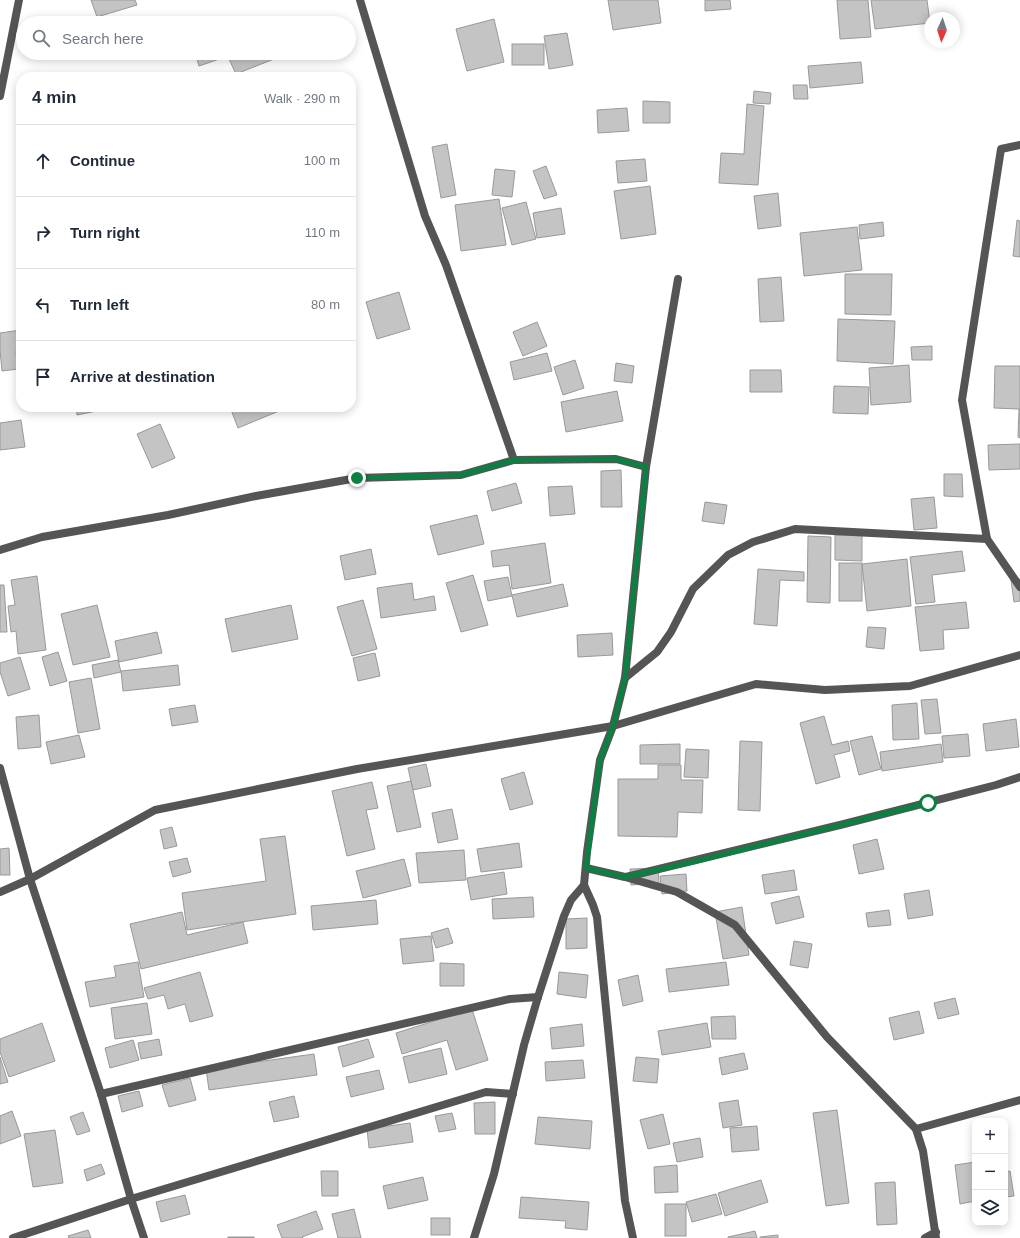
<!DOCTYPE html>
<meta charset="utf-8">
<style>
:root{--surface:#fff;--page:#f6f6f7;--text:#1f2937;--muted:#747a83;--line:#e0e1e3}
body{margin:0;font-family:Arial,sans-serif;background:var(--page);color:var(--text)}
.controls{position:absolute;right:12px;bottom:12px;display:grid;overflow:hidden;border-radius:8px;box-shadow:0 2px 10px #0003}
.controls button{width:36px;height:36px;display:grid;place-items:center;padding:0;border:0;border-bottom:1px solid var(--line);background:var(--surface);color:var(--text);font:20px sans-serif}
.compass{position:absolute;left:924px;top:12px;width:36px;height:36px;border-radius:50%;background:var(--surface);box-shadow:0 2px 10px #0003;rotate:183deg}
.stop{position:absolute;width:12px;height:12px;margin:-9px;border:3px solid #0b8043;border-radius:50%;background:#fff}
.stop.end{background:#0b8043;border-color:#fff;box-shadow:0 1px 4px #0008}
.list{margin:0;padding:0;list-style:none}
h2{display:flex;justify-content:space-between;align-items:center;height:52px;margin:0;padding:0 16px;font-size:17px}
h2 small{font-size:13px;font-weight:400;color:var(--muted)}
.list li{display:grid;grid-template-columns:26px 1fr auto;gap:12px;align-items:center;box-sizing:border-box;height:72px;padding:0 16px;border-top:1px solid var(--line)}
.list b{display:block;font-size:15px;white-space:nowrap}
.list em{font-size:13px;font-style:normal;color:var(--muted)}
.icon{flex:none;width:22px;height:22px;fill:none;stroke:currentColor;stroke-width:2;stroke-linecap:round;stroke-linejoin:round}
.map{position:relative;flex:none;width:1020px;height:1238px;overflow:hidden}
.search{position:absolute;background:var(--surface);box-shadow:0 2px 10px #0003;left:16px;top:16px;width:340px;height:44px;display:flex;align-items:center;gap:10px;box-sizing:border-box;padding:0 14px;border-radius:22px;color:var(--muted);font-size:15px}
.panel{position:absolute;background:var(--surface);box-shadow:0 2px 10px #0003;left:16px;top:72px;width:340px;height:340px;border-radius:16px}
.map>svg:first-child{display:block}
.building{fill:#c4c4c4;stroke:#999}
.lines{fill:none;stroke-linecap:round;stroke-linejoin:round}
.minor{stroke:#555;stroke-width:8}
.route{stroke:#0b8043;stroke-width:5}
</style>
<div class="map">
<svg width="1020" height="1238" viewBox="0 0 1020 1238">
<rect width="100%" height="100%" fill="#fff"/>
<!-- building -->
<g class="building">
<path d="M91,0H135L137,5L97,17Z"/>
<path d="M608,0H658L661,23L613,30Z"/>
<path d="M705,0H730L731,9L705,11Z"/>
<path d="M837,0H868L871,37L840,39Z"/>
<path d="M871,0H927L930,23L875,29Z"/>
<path d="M494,19L504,62L467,71L456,29Z"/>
<path d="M567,33L573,65L549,69L544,36Z"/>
<rect x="512" y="44" width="32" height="21"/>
<path d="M195,53H227L228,56L199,66Z"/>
<path d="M239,53H278L279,57L236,74L228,57Z"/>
<path d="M861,62L863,83L810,88L808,66Z"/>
<path d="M793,85H807L808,99H794Z"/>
<path d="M754,91L771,93L770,104L753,103Z"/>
<path d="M643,101L670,102V123H643Z"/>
<path d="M747,104L764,106L758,185L719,183L721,153L744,154Z"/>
<path d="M627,108L629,131L598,133L597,110Z"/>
<path d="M447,144L456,195L441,198L432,147Z"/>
<path d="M645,159L647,181L618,183L616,161Z"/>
<path d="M546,166L557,195L544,199L533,171Z"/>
<path d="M495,169L515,171L512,197L492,195Z"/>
<path d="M650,186L656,234L621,239L614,191Z"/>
<path d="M778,193L781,226L758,229L754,196Z"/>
<path d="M499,199L506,245L461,251L455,205Z"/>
<path d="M526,202L536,239L512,245L502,208Z"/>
<path d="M561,208L565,234L537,238L533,213Z"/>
<path d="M1017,220L1020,221V257L1013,256Z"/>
<path d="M883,222L884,236L860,239L859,225Z"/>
<path d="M857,227L862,270L804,276L800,233Z"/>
<path d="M845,274H892L891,315L845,314Z"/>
<path d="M781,277L784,321L760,322L758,279Z"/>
<path d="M399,292L410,329L377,339L366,302Z"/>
<path d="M838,319L895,321L893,364L837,361Z"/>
<path d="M537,322L547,346L523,356L513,332Z"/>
<path d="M21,330V351H16L18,369L2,371L0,350V333Z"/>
<path d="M932,346V360H912L911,347Z"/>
<path d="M547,353L552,371L514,380L510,362Z"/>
<path d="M575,360L584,388L563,395L554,367Z"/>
<path d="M616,363L634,366L632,383L614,381Z"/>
<path d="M909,365L911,402L871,405L869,368Z"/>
<path d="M995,366H1020V438L1018,437L1019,409L994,408Z"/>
<path d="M750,370H781L782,392H750Z"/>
<path d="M834,386L869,387L868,414L833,413Z"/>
<path d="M617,391L623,421L566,432L561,402Z"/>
<path d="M76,407H116L77,415Z"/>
<path d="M230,407H278L279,411L238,428Z"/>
<path d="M21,420L25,447L0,450V423Z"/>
<path d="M160,424L175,458L152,468L137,434Z"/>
<path d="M1020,444V469L989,470L988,445Z"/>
<path d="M621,470L622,507H601V471Z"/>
<path d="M944,474H962L963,497L944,496Z"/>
<path d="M516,483L522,503L492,511L487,491Z"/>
<path d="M572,486L575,514L550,516L548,487Z"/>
<path d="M934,497L937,528L914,530L911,499Z"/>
<path d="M705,502L727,505L724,524L702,521Z"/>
<path d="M477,515L484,544L438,555L430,526Z"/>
<path d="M835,535H862V561L835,560Z"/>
<path d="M808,536L831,537L830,603L807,602Z"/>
<path d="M545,543L551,583L512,589L509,565L493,567L491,551Z"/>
<path d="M371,549L376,574L345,580L340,556Z"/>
<path d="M962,551L965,571L932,575L935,602L916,604L910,557Z"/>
<path d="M907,559L911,606L867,611L862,564Z"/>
<rect x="839" y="563" width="23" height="38"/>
<path d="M758,569L804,572V581L780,580L777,626L754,624Z"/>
<path d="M473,575L488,625L461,632L446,583Z"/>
<path d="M37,576L46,650L18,654L16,631L11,632L8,606L15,605L11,580Z"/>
<path d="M508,577L512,596L488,601L484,581Z"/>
<path d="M1020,579V601L1014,602L1011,580Z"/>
<path d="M412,583L414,600L434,596L436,610L381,618L377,588Z"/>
<path d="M563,584L568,606L517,617L512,595Z"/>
<path d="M0,585H4L7,632H0Z"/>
<path d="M363,600L377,649L352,656L337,607Z"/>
<path d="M966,602L969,628L943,630L944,649L920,651L915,607Z"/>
<path d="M97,605L110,657L73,665L61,614Z"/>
<path d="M291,605L298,639L232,652L225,619Z"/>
<path d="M868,627L886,628L884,649L866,647Z"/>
<path d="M157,632L162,653L119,662L115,641Z"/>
<path d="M612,633L613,655L578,657L577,635Z"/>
<path d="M58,652L67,681L50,686L42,657Z"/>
<path d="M375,653L380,676L358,681L353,658Z"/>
<path d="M20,657L30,689L8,696L0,672V663Z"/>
<path d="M118,660L121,672L94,678L92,665Z"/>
<path d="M178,665L180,685L123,691L121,671Z"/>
<path d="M91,678L100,729L78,733L69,682Z"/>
<path d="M937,699L941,733L925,734L921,700Z"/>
<path d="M917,703L919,739L893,740L892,705Z"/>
<path d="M195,705L198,722L172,726L169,709Z"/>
<path d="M39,715L41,747L18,749L16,717Z"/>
<path d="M824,716L832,745L848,741L850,751L834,755L840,777L816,784L800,723Z"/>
<path d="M1016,719L1019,747L986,751L983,724Z"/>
<path d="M968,734L970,756L944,758L942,736Z"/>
<path d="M79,735L85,757L51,764L46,742Z"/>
<path d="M872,736L881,769L859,775L850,741Z"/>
<path d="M740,741L762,742L760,811L738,810Z"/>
<path d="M680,744V764H640V745Z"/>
<path d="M941,744L943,762L882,771L880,752Z"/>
<path d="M686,749L709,750L708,778L684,777Z"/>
<path d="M426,764L431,786L413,790L408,768Z"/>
<path d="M658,765H681V780H703L702,813L678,812L677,837L618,836V779H658Z"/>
<path d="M524,772L533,804L510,810L501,779Z"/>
<path d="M411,781L421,827L397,832L387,786Z"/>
<path d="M372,782L378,808L366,810L375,849L347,856L332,791Z"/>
<path d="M452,809L458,839L438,843L432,813Z"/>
<path d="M172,827L177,846L164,849L160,830Z"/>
<path d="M285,836L296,914L187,930L182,893L266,881L260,839Z"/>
<path d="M877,839L884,869L859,874L853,845Z"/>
<path d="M519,843L522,867L481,872L477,849Z"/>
<path d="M9,848L10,875H0V849Z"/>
<path d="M464,850L466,880L419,883L416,853Z"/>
<path d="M187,858L191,872L173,877L169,862Z"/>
<path d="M404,859L411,886L363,898L356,871Z"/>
<path d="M658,868L659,883L631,885L630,869Z"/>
<path d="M794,870L797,890L765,894L762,875Z"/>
<path d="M504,872L507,894L471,900L467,878Z"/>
<path d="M686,874L687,891L662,894L660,876Z"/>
<path d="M929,890L933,915L908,919L904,894Z"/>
<path d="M799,896L804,917L776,924L771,903Z"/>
<path d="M533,897L534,917L493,919L492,899Z"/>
<path d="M376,900L378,924L313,930L311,906Z"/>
<path d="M742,907L749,955L723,959L715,912Z"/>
<path d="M889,910L891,925L868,927L866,913Z"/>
<path d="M182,912L187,935L243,922L248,943L141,969L130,924Z"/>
<path d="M587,918V948L566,949V919Z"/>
<path d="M448,928L453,943L436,948L431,933Z"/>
<path d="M431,936L434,961L403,964L400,939Z"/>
<path d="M794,941L812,944L808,968L790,965Z"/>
<path d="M138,962L144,997L90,1007L85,982L116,977L114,966Z"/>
<path d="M726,962L729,985L669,992L666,969Z"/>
<path d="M440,963L464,964V986H440Z"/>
<path d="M200,972L213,1016L190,1022L185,1004L168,1009L164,995L148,999L144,988Z"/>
<path d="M559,972L588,975L586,998L557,994Z"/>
<path d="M638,975L643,1001L623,1006L618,980Z"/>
<path d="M955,998L959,1014L938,1019L934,1003Z"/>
<path d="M147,1003L152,1034L115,1039L111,1008Z"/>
<path d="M472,1009L488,1060L456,1070L447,1040L402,1054L396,1033Z"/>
<path d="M919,1011L924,1033L894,1040L889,1018Z"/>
<path d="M735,1016L736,1039H712L711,1017Z"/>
<path d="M42,1023L55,1061L9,1077L0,1052V1039Z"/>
<path d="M707,1023L711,1047L662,1055L658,1031Z"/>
<path d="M582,1024L584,1046L552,1049L550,1028Z"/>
<path d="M159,1039L162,1055L141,1059L138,1043Z"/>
<path d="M368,1039L374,1057L343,1067L338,1047Z"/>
<path d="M133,1040L139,1060L110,1068L105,1048Z"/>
<path d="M441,1048L447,1074L409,1083L403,1057Z"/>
<path d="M744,1053L748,1069L722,1075L719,1058Z"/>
<path d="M314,1054L317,1075L209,1090L206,1069Z"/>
<path d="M0,1057L8,1082L0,1084Z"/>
<path d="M636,1057L659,1059L657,1083L633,1081Z"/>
<path d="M583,1060L585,1078L546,1081L545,1062Z"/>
<path d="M379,1070L384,1089L351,1097L346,1077Z"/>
<path d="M190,1078L196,1100L169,1107L162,1085Z"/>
<path d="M139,1091L143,1106L122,1112L118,1096Z"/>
<path d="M294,1096L299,1117L274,1122L269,1102Z"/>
<path d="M738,1100L742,1125L723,1128L719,1103Z"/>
<path d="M495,1102V1134H475L474,1103Z"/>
<path d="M837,1110L849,1203L826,1206L813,1113Z"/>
<path d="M12,1111L21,1136L0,1144V1116Z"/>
<path d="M83,1112L90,1131L77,1135L70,1117Z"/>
<path d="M452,1113L456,1129L439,1132L435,1116Z"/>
<path d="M663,1114L670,1144L648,1149L640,1120Z"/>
<path d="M538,1117L592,1121L590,1149L535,1144Z"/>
<path d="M410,1123L413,1142L369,1148L367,1129Z"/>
<path d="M757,1126L759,1150L732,1152L730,1128Z"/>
<path d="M55,1130L63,1183L33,1187L24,1134Z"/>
<path d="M700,1138L703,1157L677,1162L673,1143Z"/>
<path d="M975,1162V1201L960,1204L955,1165Z"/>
<path d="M101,1164L105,1174L87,1181L84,1170Z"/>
<path d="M677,1165L678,1192L655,1193L654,1167Z"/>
<path d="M321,1171H338V1196H322Z"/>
<path d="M1010,1171L1014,1196L1005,1197V1172Z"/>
<path d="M423,1177L428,1200L388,1209L383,1186Z"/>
<path d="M761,1180L768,1202L725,1216L718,1193Z"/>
<path d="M895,1182L897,1224L877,1225L875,1183Z"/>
<path d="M716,1194L722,1214L692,1222L686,1202Z"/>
<path d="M185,1195L190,1214L161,1222L156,1202Z"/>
<path d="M521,1197L589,1202L587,1230L565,1228L566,1221L519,1218Z"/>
<rect x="665" y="1204" width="21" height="32"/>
<path d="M354,1209L361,1238H338L332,1214Z"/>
<path d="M316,1211L323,1229L302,1237L303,1238H282L277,1225Z"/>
<rect x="431" y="1218" width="19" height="17"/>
<path d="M88,1230L91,1238H69L68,1236Z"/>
<path d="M755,1231L757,1238H728V1237Z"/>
<path d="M778,1235V1238H760V1237Z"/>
<rect x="228" y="1237" width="26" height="1"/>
</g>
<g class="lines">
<!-- minor -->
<g class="minor">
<path d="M360,0L425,216L446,265L514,460"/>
<path d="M0,96L19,0"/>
<path d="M1020,145L1001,149L962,400L987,539L1020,587"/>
<path d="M0,550L42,537L168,515L256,496L357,478L461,475L514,460L616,459L646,467"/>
<path d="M625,678L657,652L671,632L693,589L728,555L753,542L795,529L987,539"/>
<path d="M0,768L30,879L101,1094L131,1199L144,1238"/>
<path d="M586,868L625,877L677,892L735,925L827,1037L916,1129L923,1151L936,1238"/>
<path d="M626,877L844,824L996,785L1020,777"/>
<path d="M0,892L30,879L155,810L357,769L613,726L756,684L825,690L910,686L1020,655"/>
<path d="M101,1094L510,999L538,997"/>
<path d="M916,1129L1020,1100"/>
<path d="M13,1238L131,1199L486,1092L513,1094"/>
<path d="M474,1238L494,1174L524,1045L538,997L564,916L571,900L584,885"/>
<path d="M633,1238L625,1201L597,917L593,905L584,885L587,852L600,760L613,726L625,678L646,467L678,279"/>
<path d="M925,1238L936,1232"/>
</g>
</g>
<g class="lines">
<!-- route -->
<path class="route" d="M357,478L461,475L514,460L616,459L646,467L625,678L613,726L600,760L586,868L625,877L693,862L928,803"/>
</g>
</svg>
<div class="controls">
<button>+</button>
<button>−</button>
<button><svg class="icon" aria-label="layers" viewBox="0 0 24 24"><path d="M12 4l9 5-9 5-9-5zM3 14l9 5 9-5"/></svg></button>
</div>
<svg class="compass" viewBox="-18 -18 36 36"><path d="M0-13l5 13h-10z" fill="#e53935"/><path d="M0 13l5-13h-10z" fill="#747a83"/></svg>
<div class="stop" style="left:928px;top:803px"></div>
<div class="stop end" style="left:357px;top:478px"></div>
<div class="search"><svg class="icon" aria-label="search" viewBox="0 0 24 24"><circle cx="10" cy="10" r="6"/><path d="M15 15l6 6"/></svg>Search here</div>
<section class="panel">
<h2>4 min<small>Walk · 290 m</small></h2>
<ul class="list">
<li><svg class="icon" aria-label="ahead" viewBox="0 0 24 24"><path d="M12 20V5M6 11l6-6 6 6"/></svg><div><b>Continue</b></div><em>100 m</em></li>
<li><svg class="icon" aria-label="right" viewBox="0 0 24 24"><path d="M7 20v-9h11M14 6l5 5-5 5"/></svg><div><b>Turn right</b></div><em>110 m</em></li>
<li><svg class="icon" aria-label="left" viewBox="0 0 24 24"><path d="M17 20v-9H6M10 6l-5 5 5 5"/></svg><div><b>Turn left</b></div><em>80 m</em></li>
<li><svg class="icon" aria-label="arrive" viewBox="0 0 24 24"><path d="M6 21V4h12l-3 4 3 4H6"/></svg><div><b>Arrive at destination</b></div></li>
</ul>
</section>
</div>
